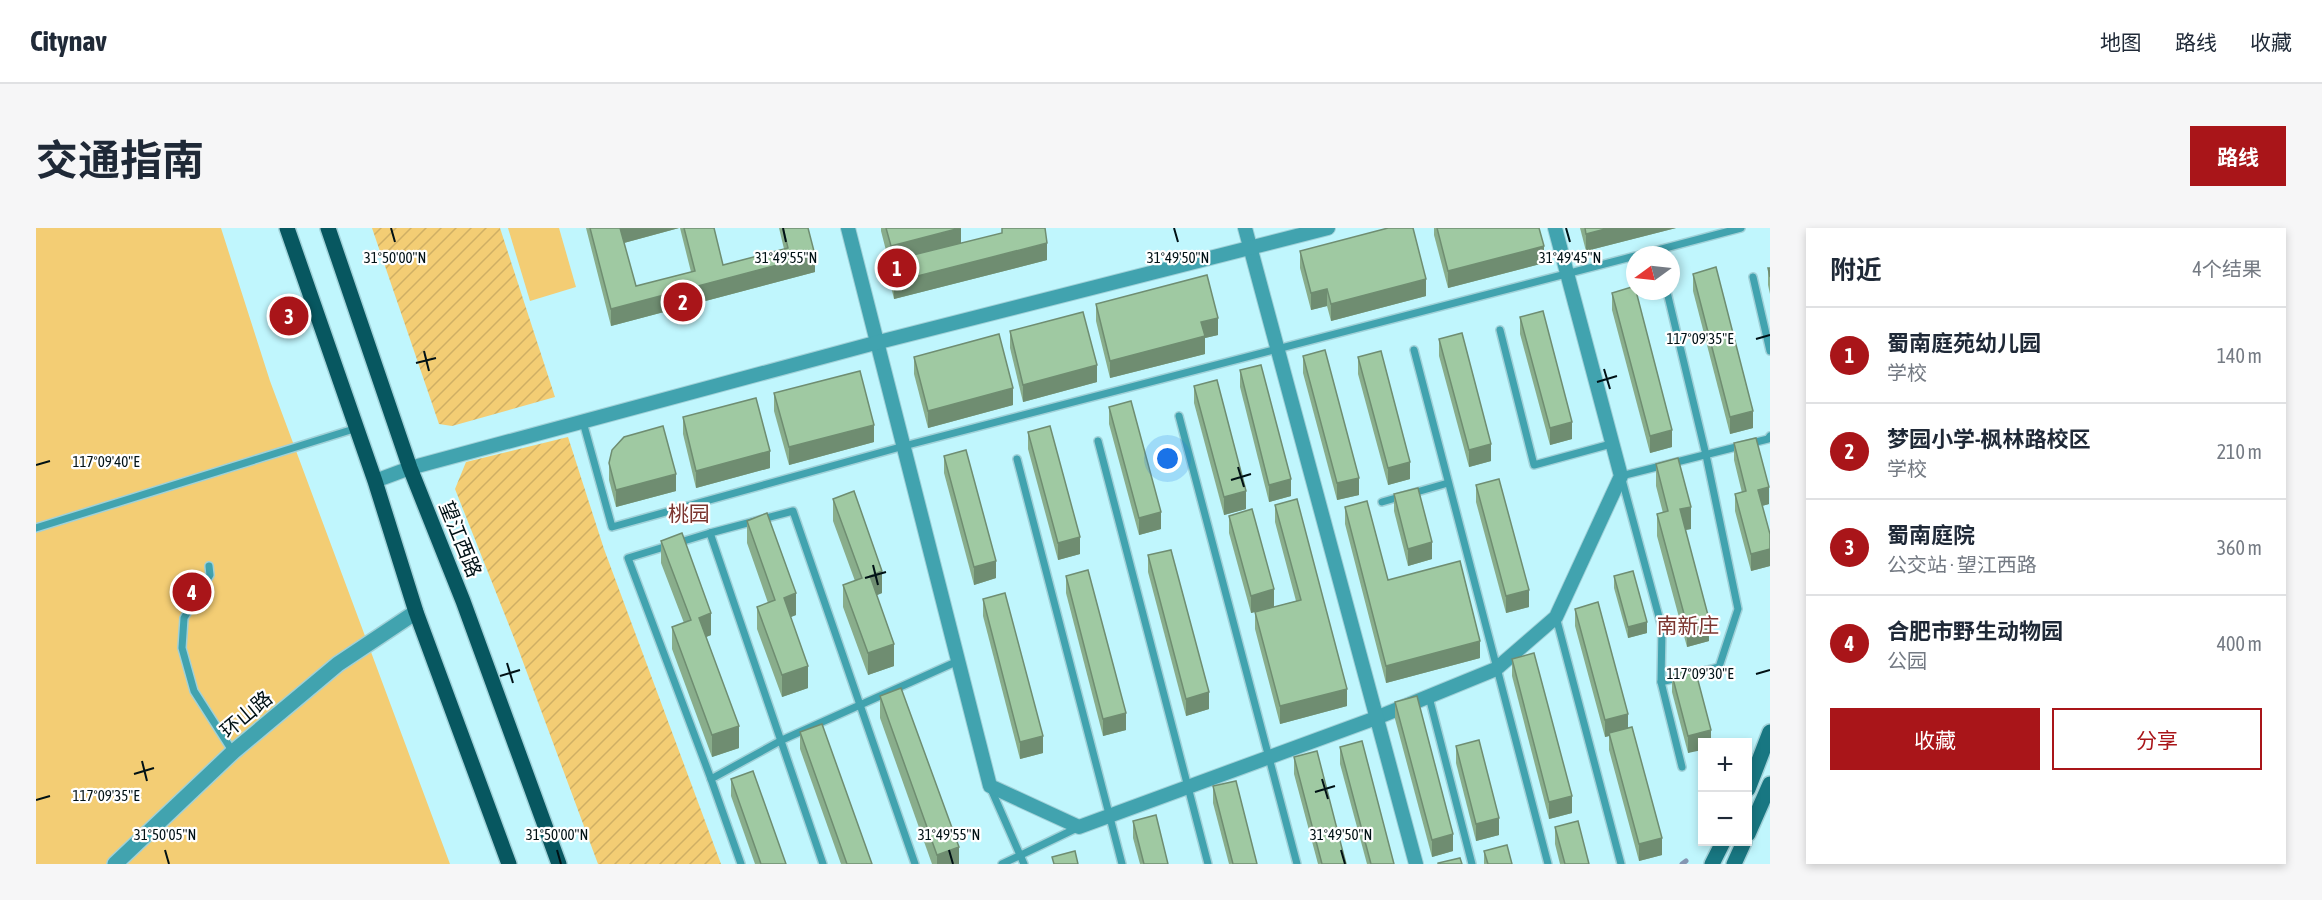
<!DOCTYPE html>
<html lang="zh">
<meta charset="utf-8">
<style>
:root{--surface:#fff;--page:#f6f6f7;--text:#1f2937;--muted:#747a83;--line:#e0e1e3;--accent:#a91519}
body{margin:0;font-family:"Asap Condensed","Noto Sans SC",sans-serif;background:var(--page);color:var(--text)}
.controls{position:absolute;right:18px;bottom:18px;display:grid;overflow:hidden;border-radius:0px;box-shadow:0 3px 9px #0003}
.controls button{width:54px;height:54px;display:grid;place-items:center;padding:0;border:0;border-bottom:2px solid var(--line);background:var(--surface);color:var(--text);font:30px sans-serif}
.compass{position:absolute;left:1590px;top:18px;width:54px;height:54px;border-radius:50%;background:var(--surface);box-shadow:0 3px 9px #0003;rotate:255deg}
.you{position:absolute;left:1132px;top:231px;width:21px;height:21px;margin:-15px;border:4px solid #fff;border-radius:50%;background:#1a73e8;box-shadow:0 0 0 9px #1a73e833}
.badge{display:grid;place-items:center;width:39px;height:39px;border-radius:50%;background:var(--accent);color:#fff;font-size:20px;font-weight:700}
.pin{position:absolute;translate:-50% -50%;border:3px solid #fff;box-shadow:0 2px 6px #0006}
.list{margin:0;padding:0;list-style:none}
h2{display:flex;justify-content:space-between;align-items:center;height:78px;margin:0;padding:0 24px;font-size:26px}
h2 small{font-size:20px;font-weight:400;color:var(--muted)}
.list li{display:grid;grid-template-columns:39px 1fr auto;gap:18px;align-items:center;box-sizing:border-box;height:96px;padding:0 24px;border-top:2px solid var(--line)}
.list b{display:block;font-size:22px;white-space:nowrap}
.list p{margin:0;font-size:20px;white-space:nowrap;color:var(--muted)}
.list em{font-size:20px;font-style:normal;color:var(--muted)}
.actions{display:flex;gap:12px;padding:18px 24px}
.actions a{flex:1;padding:14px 0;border:2px solid var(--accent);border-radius:0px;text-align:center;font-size:21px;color:var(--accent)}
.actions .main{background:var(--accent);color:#fff}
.map{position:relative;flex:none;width:1734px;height:636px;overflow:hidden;border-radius:0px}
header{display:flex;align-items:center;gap:36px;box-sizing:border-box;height:84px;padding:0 30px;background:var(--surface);border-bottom:2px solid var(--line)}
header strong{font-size:28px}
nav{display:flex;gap:33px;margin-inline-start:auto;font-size:21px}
.intro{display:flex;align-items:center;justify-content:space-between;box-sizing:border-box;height:144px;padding:0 36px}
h1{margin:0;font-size:42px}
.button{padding:15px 27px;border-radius:0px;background:var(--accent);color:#fff;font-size:21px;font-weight:700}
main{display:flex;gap:36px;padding:0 36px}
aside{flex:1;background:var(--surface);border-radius:0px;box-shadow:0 3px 9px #0003}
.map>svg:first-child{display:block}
.park{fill:#f3cd74}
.garden{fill:url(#garden-furrows)}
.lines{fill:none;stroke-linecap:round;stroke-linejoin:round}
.stream{stroke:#8596b2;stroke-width:5}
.service-casing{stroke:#a1d1d8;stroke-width:10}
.minor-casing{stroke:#a1d1d8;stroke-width:16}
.tertiary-casing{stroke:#a1d1d8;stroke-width:18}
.secondary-casing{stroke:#a1d1d8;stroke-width:18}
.primary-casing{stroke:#a1d1d8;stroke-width:18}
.service{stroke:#41a3af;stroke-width:7}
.minor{stroke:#41a3af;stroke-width:14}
.tertiary{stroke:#41a3af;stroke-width:15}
.secondary{stroke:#187782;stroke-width:15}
.primary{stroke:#075760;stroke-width:15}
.wall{fill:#89ad8b}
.shaded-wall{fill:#6f8d71}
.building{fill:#9fc9a2;stroke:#6f8d71;stroke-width:1.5}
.ticks{fill:none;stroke:#001115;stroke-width:2}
.labels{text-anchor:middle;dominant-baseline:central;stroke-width:4.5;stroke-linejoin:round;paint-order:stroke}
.street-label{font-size:20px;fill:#001115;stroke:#fff}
.neighbourhood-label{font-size:21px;fill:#7b352f;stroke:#fff}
.ticks-label{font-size:15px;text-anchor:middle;fill:#001115;stroke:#fff;stroke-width:4.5;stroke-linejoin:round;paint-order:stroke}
</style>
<header>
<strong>Citynav</strong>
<nav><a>地图</a><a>路线</a><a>收藏</a></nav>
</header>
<div class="intro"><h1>交通指南</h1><a class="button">路线</a></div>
<main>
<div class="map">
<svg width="1734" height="636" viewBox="0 0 1734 636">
<defs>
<pattern id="garden-furrows" width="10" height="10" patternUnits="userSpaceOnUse" patternTransform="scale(1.5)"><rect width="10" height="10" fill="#f3cd74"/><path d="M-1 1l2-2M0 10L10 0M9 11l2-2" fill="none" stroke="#cfaf64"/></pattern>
</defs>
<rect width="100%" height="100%" fill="#c0f6fd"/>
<!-- park -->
<g class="park">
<path d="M0,0H185L234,153L414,636H0Z"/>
<path d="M472,0H523L540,59L494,73Z"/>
</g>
<!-- garden -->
<g class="garden">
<path d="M336,0H464L519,169L416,198L403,196Z"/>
<path d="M532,209L568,321L685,636H562L480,415L419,261L430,234Z"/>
</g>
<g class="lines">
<!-- stream -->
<path class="stream" d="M1646,636L1650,633"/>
<!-- service casing -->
<g class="service-casing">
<g id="service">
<path d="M1603,27L1705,0"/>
<path d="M1717,49L1734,123"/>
<path d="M1631,64L1670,227L1702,381L1683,439L1625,454L1646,539"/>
<path d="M1464,102L1498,237L1575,216"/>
<path d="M1378,122L1512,636"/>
<path d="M1143,188L1261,636"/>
<path d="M547,194L576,299L868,218L1599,28"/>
<path d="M1062,213L1172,636"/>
<path d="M981,231L1086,636"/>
<path d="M1346,274L1412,255"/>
<path d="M0,300L321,200"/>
<path d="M674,305L787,636"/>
<path d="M173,338L174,347L148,390L146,420L158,463L197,524"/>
<path d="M1520,389L1585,636"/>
<path d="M1625,454L1626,400L1585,248L1732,211L1734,208"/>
<path d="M1393,469L1436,636"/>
<path d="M675,551L592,330L674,305L757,283L879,636"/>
<path d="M955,561L988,636"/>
<path d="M705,636L675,551L746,512L922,433"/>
<path d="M966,636L1043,599"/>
</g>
</g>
<!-- minor casing -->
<g class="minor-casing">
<g id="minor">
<path d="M812,0L954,558L1043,599L1340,490L1460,441L1520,389L1585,248L1519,0"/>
<path d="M1209,0L1380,636"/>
<path d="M339,253L374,240L839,115L1292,0"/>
</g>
</g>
<!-- tertiary casing -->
<g class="tertiary-casing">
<path id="tertiary" d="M79,636L197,524L302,436L380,384"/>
</g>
<!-- secondary casing -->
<g class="secondary-casing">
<g id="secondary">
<path d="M1712,561L1734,504"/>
<path d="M1712,606L1734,556"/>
<path d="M1676,636L1687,614"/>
<path d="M1698,636L1708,614"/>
</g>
</g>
<!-- primary casing -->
<g class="primary-casing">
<g id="primary">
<path d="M251,0L339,253L380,384L473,636"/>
<path d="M292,0L374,240L427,373L523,636"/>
</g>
</g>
<!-- service -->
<use href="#service" class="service"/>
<!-- minor -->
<use href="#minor" class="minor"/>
<!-- tertiary -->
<use href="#tertiary" class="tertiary"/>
<!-- secondary -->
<use href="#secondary" class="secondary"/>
<!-- primary -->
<use href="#primary" class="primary"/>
</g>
<!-- wall -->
<g class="wall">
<path d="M550,0H643L588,15L600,58L655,44L644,0H678L687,37L748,21L743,0H772L779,44L575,98Z"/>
<path d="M845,0H925V15L1011,32L858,71L853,50V34L845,3Z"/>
<path d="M1398,0H1503L1508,35L1412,60L1398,7Z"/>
<path d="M1544,0H1640L1550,23Z"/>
<path d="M1264,23L1390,68L1295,93L1291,78L1275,82L1264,40Z"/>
<path d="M1732,40H1734V66L1732,57Z"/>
<path d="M1657,46L1717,200L1694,206L1657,63Z"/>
<path d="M1576,65L1636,219L1614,225L1576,82Z"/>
<path d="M1060,76L1182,107L1169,110V126L1074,150L1060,93Z"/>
<path d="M1484,89L1536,211L1514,217L1484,106Z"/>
<path d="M974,103L1061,154L987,174L974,120Z"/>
<path d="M1403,111L1455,233L1433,239L1403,128Z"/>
<path d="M1267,128L1323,267L1301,272L1267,145Z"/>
<path d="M878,129L977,177L892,200L878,146Z"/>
<path d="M1322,129L1374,251L1352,257L1322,146Z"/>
<path d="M1204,142L1255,268L1233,274L1204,159Z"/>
<path d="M1158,158L1210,281L1188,287L1158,175Z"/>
<path d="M738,165L838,214L753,237L738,183Z"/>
<path d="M1073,179L1125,301L1103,307L1073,196Z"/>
<path d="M647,189L734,240L660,260L647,206Z"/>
<path d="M992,204L1044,326L1022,332L992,221Z"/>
<path d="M1698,215L1733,276L1726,278L1734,321V338L1715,343L1699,283V266L1706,265L1698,232Z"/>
<path d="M908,228L960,350L938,357L908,245Z"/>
<path d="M573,235L640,263L580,279L573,252Z"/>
<path d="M1620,236L1655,301L1649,302L1673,413L1651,419L1621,308V286L1627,285L1620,258Z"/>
<path d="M1440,257L1493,379L1470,385L1440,274Z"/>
<path d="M1358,266L1396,331L1372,338L1358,283Z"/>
<path d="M797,271L846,365L841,367L858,438L832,447L807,379V357L819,353L797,293Z"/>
<path d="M1239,277L1311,478L1244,496L1219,401V384L1260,373L1239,294Z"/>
<path d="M1309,279L1352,352L1444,430L1350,455L1309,296Z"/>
<path d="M1193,288L1238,379L1215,385L1193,305Z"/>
<path d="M711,293L760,387L754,389L772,460L746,469L721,401V379L732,375L711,315Z"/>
<path d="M625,313L675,407L670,409L703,520L676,529L636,421V399L648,395L625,335Z"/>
<path d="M1112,327L1173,481L1150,488L1112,344Z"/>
<path d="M1030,348L1090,502L1067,508L1030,365Z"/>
<path d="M1578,348L1611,405L1592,410L1578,360Z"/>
<path d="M947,371L1007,525L984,531L947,388Z"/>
<path d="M1539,381L1592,500L1626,627L1603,633L1573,522V508L1569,509L1539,398Z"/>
<path d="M1476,431L1536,585L1513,591L1476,448Z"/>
<path d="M1636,447L1675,514L1652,525L1636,464Z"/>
<path d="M844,468L923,636H896L844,490Z"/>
<path d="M1359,474L1417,623L1396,629L1359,491Z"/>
<path d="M764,504L836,636H805L764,521Z"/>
<path d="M1420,518L1463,607L1440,613L1420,535Z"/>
<path d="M1304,519L1358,636H1331L1304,536Z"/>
<path d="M1258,529L1310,636H1282L1258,546Z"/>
<path d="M695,551L750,636H719L695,568Z"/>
<path d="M1177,558L1221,636H1193L1177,575Z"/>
<path d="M1097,593L1132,636H1104L1097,610Z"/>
<path d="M1519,599L1553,636H1524L1519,616Z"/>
<path d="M1448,623L1476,636H1448Z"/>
</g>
<!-- shaded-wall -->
<g class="shaded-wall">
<path d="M584,0H643L584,16Z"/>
<path d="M925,0V22L855,40V18Z"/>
<path d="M1573,0H1640L1550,23V6Z"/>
<path d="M1011,15V32L858,71V54Z"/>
<path d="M1508,18V35L1412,60V43Z"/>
<path d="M779,27V44L575,98V81Z"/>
<path d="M1390,51V68L1295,93V76Z"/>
<path d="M1291,61V78L1275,82V65Z"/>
<path d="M1182,90V107L1169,110V126L1074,150V133L1165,94Z"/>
<path d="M1061,137V154L987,174V157Z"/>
<path d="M977,160V177L892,200V183Z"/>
<path d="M1717,183V200L1694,206V189Z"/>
<path d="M1536,194V211L1514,217V200Z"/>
<path d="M838,197V214L753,237V219Z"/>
<path d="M1636,202V219L1614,225V208Z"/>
<path d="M1455,216V233L1433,239V222Z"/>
<path d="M734,223V240L660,260V243Z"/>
<path d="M1374,234V251L1352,257V240Z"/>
<path d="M640,246V263L580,279V262Z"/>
<path d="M1323,250V267L1301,272V255Z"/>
<path d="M1255,251V268L1233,274V257Z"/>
<path d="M1733,259V276L1722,279V262Z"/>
<path d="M1210,263V281L1188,287V269Z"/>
<path d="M1655,279V301L1644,303V281Z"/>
<path d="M1125,284V301L1103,307V290Z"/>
<path d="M1044,309V326L1022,332V315Z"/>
<path d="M1396,314V331L1372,338V321Z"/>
<path d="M1734,321V338L1715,343V326Z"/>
<path d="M960,333V350L938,357V339Z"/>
<path d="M846,343V365L834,370V348Z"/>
<path d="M1238,361V379L1215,385V368Z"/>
<path d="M1493,362V379L1470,385V368Z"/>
<path d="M760,365V387L748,392V370Z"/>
<path d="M675,385V407L663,412V390Z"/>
<path d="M1673,391V413L1651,419V397Z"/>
<path d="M1611,394V405L1592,410V399Z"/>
<path d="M1444,413V430L1350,455V438Z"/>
<path d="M858,416V438L832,447V425Z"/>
<path d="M772,438V460L746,469V447Z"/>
<path d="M1311,461V478L1244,496V478Z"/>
<path d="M1173,464V481L1150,488V471Z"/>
<path d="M1090,485V502L1067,508V491Z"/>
<path d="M1592,486V503L1573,505V508L1569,509V492Z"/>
<path d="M703,498V520L676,529V507Z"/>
<path d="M1675,502V514H1666V522L1652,525V508Z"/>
<path d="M1007,508V525L984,531V514Z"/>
<path d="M1536,568V585L1513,591V574Z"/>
<path d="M1463,590V607L1440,613V596Z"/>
<path d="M1417,606V623L1396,629V612Z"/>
<path d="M1626,610V627L1603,633V616Z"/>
<path d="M923,619V636H901V627Z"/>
</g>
<!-- building -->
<g class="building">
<path d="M554,0H584L600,58L659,43L648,0H678L687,37L752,20L747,0H772L779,27L575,81Z"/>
<path d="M850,0H924L855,18Z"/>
<path d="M966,0H1009L1011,15L858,54L853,33L966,5Z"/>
<path d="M1352,0H1377L1390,51L1295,76L1291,61L1275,65L1264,23Z"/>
<path d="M1401,0H1503L1508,18L1412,43Z"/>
<path d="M1549,0H1573L1550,6Z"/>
<path d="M1680,39L1717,183L1694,189L1657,46Z"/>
<path d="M1732,40H1734V49Z"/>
<path d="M1171,47L1182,90L1165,94L1169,108L1074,133L1060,76Z"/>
<path d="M1599,58V63H1600L1636,202L1614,208L1576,65Z"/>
<path d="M1507,83L1536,194L1514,200L1484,89Z"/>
<path d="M1047,84L1061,137L987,157L974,103Z"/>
<path d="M1426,105L1455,216L1433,222L1403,111Z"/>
<path d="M963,106L977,160L892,183L878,129Z"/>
<path d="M1289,122L1323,250L1301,255L1267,128Z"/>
<path d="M1345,123L1374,234L1352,240L1322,129Z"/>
<path d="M1225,137L1255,251L1233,257L1204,142Z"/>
<path d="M824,143L838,197L753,219L738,165Z"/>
<path d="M1181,152L1210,263L1188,269L1158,158Z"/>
<path d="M720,170L734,223L660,243L647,189Z"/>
<path d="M1095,173L1125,284L1103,290L1073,179Z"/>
<path d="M627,198L640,246L580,262L573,235L576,222L588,209Z"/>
<path d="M1014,198L1044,309L1022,315L992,204Z"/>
<path d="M1720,210L1733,259L1722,262L1734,306V321L1715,326L1699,266L1710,263L1698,215Z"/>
<path d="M930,222L960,333L938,339L908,228Z"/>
<path d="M1642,230L1655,279L1644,281L1673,391L1651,397L1621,286L1632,283L1620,236Z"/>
<path d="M1463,251L1493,362L1470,368L1440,257Z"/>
<path d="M1382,260L1396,314L1372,321L1358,266Z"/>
<path d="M818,263L846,343L834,348L858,416L832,425L807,357L826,350L797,271Z"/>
<path d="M1261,271L1311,461L1244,478L1219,384L1265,372L1239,277Z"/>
<path d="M1331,273L1352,352L1424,333L1444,413L1350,438L1309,279Z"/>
<path d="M1216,281L1238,361L1215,368L1193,288Z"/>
<path d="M731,285L760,365L748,370L772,438L746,447L721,379L739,372L711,293Z"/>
<path d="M646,305L675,385L663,390L703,498L676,507L636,399L655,392L625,313Z"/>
<path d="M1135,322L1173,464L1150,471L1112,327Z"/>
<path d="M1052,342L1090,485L1067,491L1030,348Z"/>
<path d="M1597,343L1611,394L1592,399L1578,348Z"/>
<path d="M969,365L1007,508L984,514L947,371Z"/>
<path d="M1562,374L1592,486L1569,492L1539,381Z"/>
<path d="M1498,425L1536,568L1513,574L1476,431Z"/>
<path d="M1659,441L1675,502L1652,508L1636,447Z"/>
<path d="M865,460L923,619L901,627L844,468Z"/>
<path d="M1381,468L1417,606L1396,612L1359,474Z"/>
<path d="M786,496L836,636H811L764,504Z"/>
<path d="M1596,499L1626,610L1603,616L1573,505Z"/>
<path d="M1443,512L1463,590L1440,596L1420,518Z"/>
<path d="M1326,513L1358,636H1335L1304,519Z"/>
<path d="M1281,523L1310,636H1286L1258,529Z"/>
<path d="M717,543L750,636H725L695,551Z"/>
<path d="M1200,553L1221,636H1197L1177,558Z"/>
<path d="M1120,587L1132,636H1108L1097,593Z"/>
<path d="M1542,593L1553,636H1529L1519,599Z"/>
<path d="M1471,617L1476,636H1452L1448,623Z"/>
<path d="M1039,623L1042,636H1018L1016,629Z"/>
<path d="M1424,630L1426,636H1402V635Z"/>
</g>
<!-- ticks -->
<path class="ticks" d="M355,0L359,14M747,0L750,14M1138,0L1142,14M1530,0L1534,14M1720,111L1734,107M388,123L393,143M380,135L400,130M1568,141L1574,161M1561,154L1581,148M0,237L14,233M1202,239L1208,259M1195,252L1215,246M837,337L842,357M829,350L850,344M471,435L477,455M1720,446L1734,442M464,448L484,442M106,533L111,553M98,546L118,540M1286,551L1292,571M1279,564L1299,558M0,572L14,568M129,622L133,636M521,622L525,636M913,622L917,636M1305,622L1309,636"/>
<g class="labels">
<!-- street labels -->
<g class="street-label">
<text transform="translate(425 311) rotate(68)">望江西路</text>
<text transform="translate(210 486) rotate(-40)">环山路</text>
</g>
<!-- neighbourhood labels -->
<g class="neighbourhood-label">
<text x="653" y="285">桃园</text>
<text x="1652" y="397">南新庄</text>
</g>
</g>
<g class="ticks-label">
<text x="359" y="35">31°50'00"N</text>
<text x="750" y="35">31°49'55"N</text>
<text x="1142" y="35">31°49'50"N</text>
<text x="1534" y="35">31°49'45"N</text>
<text x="1664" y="116">117°09'35"E</text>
<text x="70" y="239">117°09'40"E</text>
<text x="1664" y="451">117°09'30"E</text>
<text x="70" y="573">117°09'35"E</text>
<text x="129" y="612">31°50'05"N</text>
<text x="521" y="612">31°50'00"N</text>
<text x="913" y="612">31°49'55"N</text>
<text x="1305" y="612">31°49'50"N</text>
</g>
</svg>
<div class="controls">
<button>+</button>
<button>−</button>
</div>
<svg class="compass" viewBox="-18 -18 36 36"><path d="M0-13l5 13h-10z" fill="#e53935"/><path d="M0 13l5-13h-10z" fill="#747a83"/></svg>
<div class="you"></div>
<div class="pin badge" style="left:861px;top:40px">1</div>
<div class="pin badge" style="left:647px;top:74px">2</div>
<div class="pin badge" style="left:253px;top:88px">3</div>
<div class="pin badge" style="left:156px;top:364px">4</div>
</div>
<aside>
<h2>附近<small>4个结果</small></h2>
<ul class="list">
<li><span class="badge">1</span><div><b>蜀南庭苑幼儿园</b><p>学校</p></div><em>140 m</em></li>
<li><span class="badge">2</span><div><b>梦园小学-枫林路校区</b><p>学校</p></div><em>210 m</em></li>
<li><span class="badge">3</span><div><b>蜀南庭院</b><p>公交站 · 望江西路</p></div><em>360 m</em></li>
<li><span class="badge">4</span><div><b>合肥市野生动物园</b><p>公园</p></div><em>400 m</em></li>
</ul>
<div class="actions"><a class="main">收藏</a><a>分享</a></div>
</aside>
</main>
